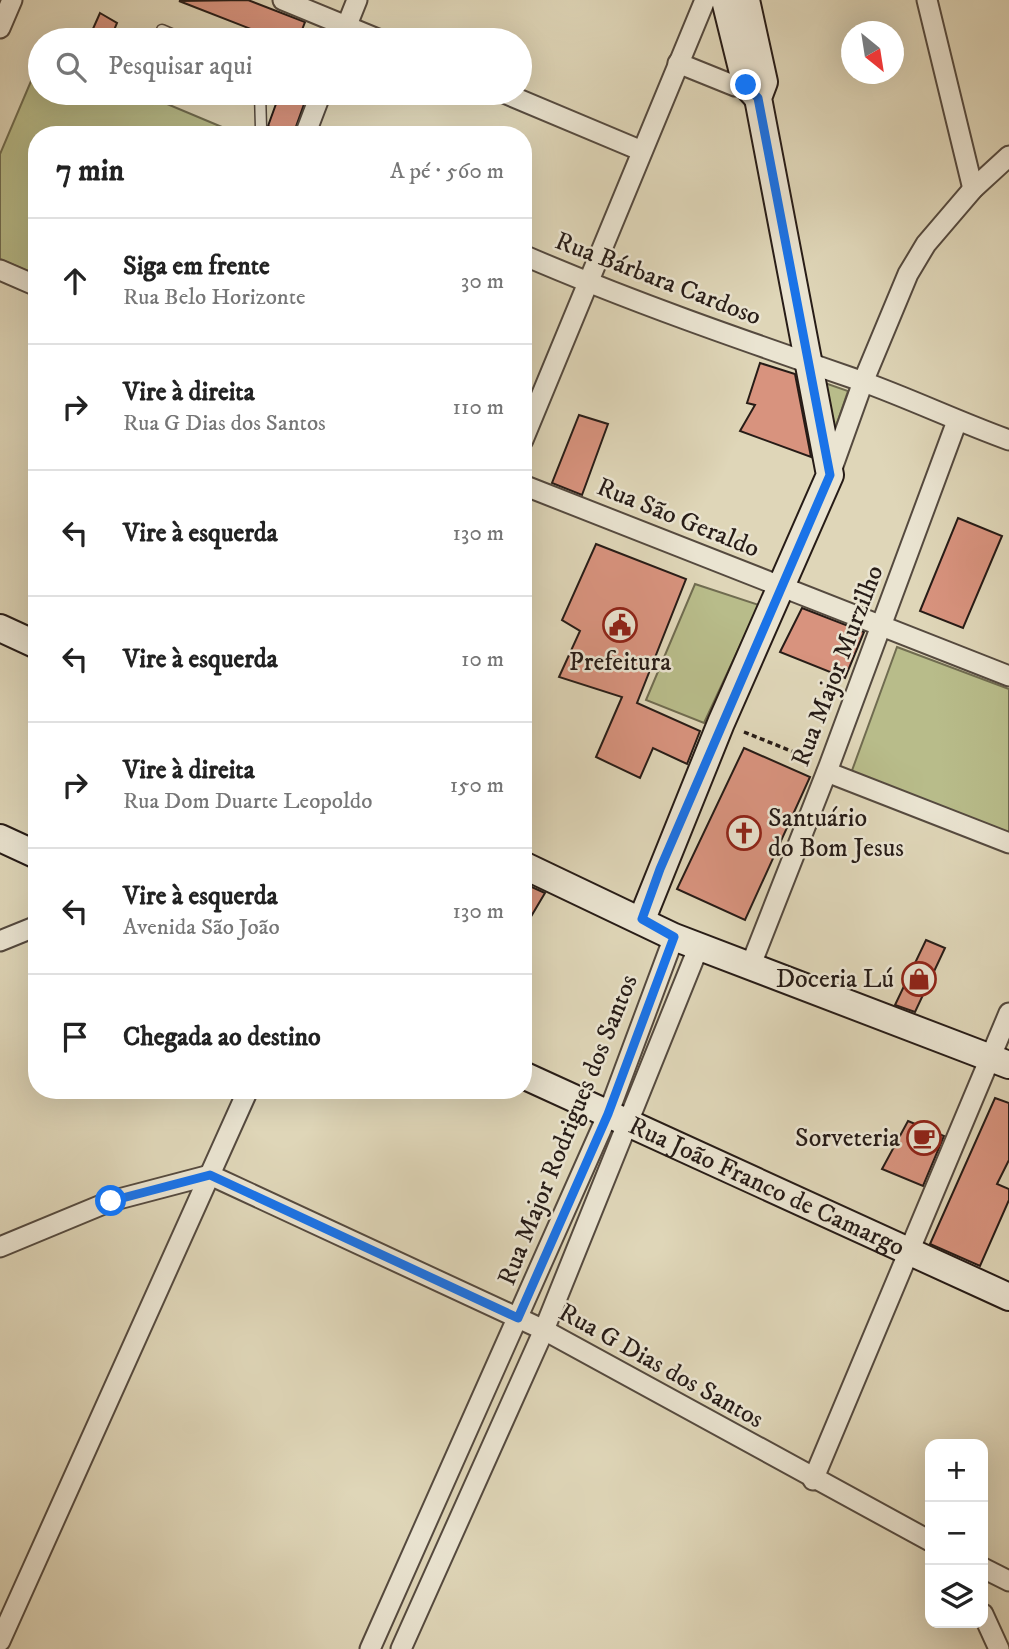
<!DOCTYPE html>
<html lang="pt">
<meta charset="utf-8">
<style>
:root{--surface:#fff;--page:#f2f2f2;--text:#222;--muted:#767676;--line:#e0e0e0}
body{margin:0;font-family:"IM FELL DW Pica",serif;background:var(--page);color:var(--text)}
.controls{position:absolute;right:21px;bottom:21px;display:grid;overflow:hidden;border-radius:14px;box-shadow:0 7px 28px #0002}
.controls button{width:63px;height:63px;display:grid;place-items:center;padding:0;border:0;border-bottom:2px solid var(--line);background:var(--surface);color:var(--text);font:35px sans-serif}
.compass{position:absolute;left:841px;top:21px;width:63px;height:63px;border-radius:50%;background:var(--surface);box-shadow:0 7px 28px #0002;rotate:150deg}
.stop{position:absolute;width:21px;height:21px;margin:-16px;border:5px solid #1a73e8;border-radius:50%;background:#fff}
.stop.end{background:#1a73e8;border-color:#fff;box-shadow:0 2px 7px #0008}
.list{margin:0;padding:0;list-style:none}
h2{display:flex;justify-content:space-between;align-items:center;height:91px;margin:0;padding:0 28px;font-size:30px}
h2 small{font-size:23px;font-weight:400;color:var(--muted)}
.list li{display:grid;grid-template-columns:46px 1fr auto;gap:21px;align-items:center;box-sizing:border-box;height:126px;padding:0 28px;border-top:2px solid var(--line)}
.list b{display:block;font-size:26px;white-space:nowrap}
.list p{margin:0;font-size:23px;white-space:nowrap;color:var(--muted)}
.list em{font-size:23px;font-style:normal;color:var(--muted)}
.icon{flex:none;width:38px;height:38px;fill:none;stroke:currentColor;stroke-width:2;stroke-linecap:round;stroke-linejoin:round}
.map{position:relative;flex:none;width:1009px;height:1649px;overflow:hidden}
.search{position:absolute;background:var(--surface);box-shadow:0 7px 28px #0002;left:28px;top:28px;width:504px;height:77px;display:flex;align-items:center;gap:18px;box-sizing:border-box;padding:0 24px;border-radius:38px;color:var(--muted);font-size:26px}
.panel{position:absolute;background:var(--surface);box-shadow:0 7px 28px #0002;left:28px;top:126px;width:504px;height:973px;border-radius:28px}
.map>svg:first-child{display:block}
.green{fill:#b8bc8a;stroke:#706c50;stroke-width:2}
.building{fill:#d8937e;stroke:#271c17;stroke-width:2}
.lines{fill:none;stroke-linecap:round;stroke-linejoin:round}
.lane-casing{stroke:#554a3f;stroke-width:13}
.street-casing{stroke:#554a3f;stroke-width:23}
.secondary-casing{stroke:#271c17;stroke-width:30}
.path{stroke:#271c17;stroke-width:3.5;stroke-dasharray:5 3.5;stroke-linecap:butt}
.lane{stroke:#eae4d1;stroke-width:10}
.street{stroke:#eae4d1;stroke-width:19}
.secondary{stroke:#eae4d1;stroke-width:26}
.route{stroke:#1a73e8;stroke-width:9}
.labels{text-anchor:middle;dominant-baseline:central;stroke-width:5;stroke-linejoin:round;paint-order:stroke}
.street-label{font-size:26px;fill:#271c17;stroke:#eae4d1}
.poi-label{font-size:26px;fill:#271c17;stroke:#eae4d1;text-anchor:end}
</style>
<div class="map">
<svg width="1009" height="1649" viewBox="0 0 1009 1649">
<rect width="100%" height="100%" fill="#dfd6b8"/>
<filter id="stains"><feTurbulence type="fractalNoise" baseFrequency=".00286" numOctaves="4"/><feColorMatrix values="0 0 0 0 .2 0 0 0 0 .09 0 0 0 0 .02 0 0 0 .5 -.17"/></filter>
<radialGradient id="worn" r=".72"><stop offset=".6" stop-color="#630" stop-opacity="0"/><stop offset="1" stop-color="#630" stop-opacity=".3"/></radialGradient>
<!-- green -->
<g class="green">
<path d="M40,60V93H141L241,135H37V275L0,259V154Z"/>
<path d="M822,382L848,391L834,432Z"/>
<path d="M695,584L759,605L704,723L646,700Z"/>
<path d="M897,647L1009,689V843L850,776Z"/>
</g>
<!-- building -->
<g class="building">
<path d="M248,0L305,22L298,40H279L179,1Z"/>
<path d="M100,13L117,23L110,40H88Z"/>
<path d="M280,93H308L293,135H286L268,126Z"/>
<path d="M760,363L795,374L811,457L740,431L755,405L747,403Z"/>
<path d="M579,415L608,424L582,495L552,483Z"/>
<path d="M958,518L1002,536L963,628L920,611Z"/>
<path d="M596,544L686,579L637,703L700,731L687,764L653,748L640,778L596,757L622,697L559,677L580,631L562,620Z"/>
<path d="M802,608L864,632L845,678L780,652Z"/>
<path d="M744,748L810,777L745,920L677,889Z"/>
<path d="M523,883L545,893L523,930Z"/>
<path d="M926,940L945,948L915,1012L895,1005Z"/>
<path d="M995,1098L1009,1103V1160L997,1184L1009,1189V1200L980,1266L930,1244Z"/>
<path d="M908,1121L944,1136L923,1186L882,1169Z"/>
</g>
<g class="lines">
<!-- lane casing -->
<g class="lane-casing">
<g id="lane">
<path d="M162,30L185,40"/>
<path d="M260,93L261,128L266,135"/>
</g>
</g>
<!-- street casing -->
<g class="street-casing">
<g id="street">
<path d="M283,0L380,40"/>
<path d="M927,0L973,189"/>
<path d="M0,28L12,0"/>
<path d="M341,40L357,0"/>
<path d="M678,63L735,86L757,83"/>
<path d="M504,93L642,151"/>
<path d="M305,135L321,93"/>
<path d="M523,255C634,303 748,342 861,381C911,399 959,422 1009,440"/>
<path d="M0,270L37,286"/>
<path d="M523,440L705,0"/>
<path d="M830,474L863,382L908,274L926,244L973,189L1009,156"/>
<path d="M523,485L1009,676"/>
<path d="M827,772L1009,843"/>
<path d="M0,941L37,926"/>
<path d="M750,967L829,766L957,421"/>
<path d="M210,1175L544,1330L930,1541"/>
<path d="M0,1247L111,1201L210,1175"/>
<path d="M813,1480L1009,1013"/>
<path d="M983,1568L1009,1581"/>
<path d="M983,1614L999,1649"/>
<path d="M0,1641L248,1090"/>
<path d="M370,1649L608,1114L674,937"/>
<path d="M401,1649L544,1330L699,946"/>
</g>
</g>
<!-- secondary casing -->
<g class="secondary-casing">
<g id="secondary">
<path d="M725,0L746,85L758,98"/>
<path d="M0,628L37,645"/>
<path d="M0,838L37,855"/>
<path d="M523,865L674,937L1009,1065"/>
<path d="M642,919L721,723L830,475L758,98L764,82L746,0"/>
<path id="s1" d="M523,1075L1009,1297"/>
</g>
</g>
<!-- path -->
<path class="path" d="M744,732L811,759"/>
<!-- lane -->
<use href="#lane" class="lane"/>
<!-- street -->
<use href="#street" class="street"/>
<!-- secondary -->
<use href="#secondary" class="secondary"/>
</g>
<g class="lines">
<!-- route -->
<path class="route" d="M111,1201L210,1175L518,1318L608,1114L674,937L642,919L660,869L830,475L758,98L746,85"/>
</g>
<!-- icons -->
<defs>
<g id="civic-ring" transform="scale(1.75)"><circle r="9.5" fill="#eae4d1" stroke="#8f2418" stroke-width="1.5"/><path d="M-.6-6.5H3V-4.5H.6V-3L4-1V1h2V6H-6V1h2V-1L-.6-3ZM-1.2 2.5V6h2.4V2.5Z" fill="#8f2418"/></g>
<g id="church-ring" transform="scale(1.75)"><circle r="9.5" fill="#eae4d1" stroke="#8f2418" stroke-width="1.5"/><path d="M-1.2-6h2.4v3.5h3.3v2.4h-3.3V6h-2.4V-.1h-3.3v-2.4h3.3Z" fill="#8f2418"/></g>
<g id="shop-ring" transform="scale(1.75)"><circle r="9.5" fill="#eae4d1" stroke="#8f2418" stroke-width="1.5"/><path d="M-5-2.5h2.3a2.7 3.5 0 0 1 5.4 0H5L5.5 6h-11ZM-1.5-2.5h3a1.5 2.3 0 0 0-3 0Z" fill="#8f2418"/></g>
<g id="cafe-ring" transform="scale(1.75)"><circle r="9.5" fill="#eae4d1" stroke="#8f2418" stroke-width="1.5"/><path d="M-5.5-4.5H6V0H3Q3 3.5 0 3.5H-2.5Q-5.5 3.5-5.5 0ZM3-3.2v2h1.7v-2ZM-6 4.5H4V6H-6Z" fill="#8f2418"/></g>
</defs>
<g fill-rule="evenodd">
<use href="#civic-ring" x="620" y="625"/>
<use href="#church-ring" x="744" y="833"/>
<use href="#shop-ring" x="919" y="979"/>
<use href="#cafe-ring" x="924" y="1138"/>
</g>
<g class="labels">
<!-- street labels -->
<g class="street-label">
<text transform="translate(658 279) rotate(21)">Rua Bárbara Cardoso</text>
<text transform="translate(678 518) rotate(22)">Rua São Geraldo</text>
<text transform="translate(838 666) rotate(-69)">Rua Major Murzilho</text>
<text transform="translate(568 1130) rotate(-68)">Rua Major Rodrigues dos Santos</text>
<text stroke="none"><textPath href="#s1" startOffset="268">Rua João Franco de Camargo</textPath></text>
<text transform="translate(661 1366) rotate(29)">Rua G Dias dos Santos</text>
</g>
<!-- poi labels -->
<g class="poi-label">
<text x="620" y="662" text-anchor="middle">Prefeitura</text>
<text x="768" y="818" text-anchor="start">Santuário<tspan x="768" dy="30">do Bom Jesus</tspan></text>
<text x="894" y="979">Doceria Lú</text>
<text x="900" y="1138">Sorveteria</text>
</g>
</g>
<rect width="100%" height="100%" filter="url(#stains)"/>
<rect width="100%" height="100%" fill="url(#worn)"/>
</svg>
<div class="controls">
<button>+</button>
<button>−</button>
<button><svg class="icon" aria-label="layers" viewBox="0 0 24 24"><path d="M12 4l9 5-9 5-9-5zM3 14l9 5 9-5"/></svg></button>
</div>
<svg class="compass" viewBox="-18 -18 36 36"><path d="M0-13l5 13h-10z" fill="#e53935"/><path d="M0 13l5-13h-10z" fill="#767676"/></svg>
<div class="stop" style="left:111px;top:1201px"></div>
<div class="stop end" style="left:746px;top:85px"></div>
<div class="search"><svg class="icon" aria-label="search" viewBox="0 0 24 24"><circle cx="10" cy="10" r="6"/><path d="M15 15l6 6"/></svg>Pesquisar aqui</div>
<section class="panel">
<h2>7 min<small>A pé · 560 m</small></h2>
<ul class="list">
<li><svg class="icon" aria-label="ahead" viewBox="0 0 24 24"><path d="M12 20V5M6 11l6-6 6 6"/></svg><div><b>Siga em frente</b><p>Rua Belo Horizonte</p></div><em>30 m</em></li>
<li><svg class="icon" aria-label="right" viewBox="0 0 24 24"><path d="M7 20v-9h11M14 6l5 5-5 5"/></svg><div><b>Vire à direita</b><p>Rua G Dias dos Santos</p></div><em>110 m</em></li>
<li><svg class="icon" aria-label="left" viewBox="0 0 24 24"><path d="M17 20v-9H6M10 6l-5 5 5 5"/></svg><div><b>Vire à esquerda</b></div><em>130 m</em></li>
<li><svg class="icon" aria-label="left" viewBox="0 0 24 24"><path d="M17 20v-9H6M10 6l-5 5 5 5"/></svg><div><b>Vire à esquerda</b></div><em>10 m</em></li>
<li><svg class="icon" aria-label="right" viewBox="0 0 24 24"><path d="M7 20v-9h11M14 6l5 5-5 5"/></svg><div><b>Vire à direita</b><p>Rua Dom Duarte Leopoldo</p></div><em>150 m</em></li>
<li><svg class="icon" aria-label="left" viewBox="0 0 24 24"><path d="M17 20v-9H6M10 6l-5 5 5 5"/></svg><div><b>Vire à esquerda</b><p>Avenida São João</p></div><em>130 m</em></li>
<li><svg class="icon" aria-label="arrive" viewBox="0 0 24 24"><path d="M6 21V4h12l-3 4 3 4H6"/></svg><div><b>Chegada ao destino</b></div></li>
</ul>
</section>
</div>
